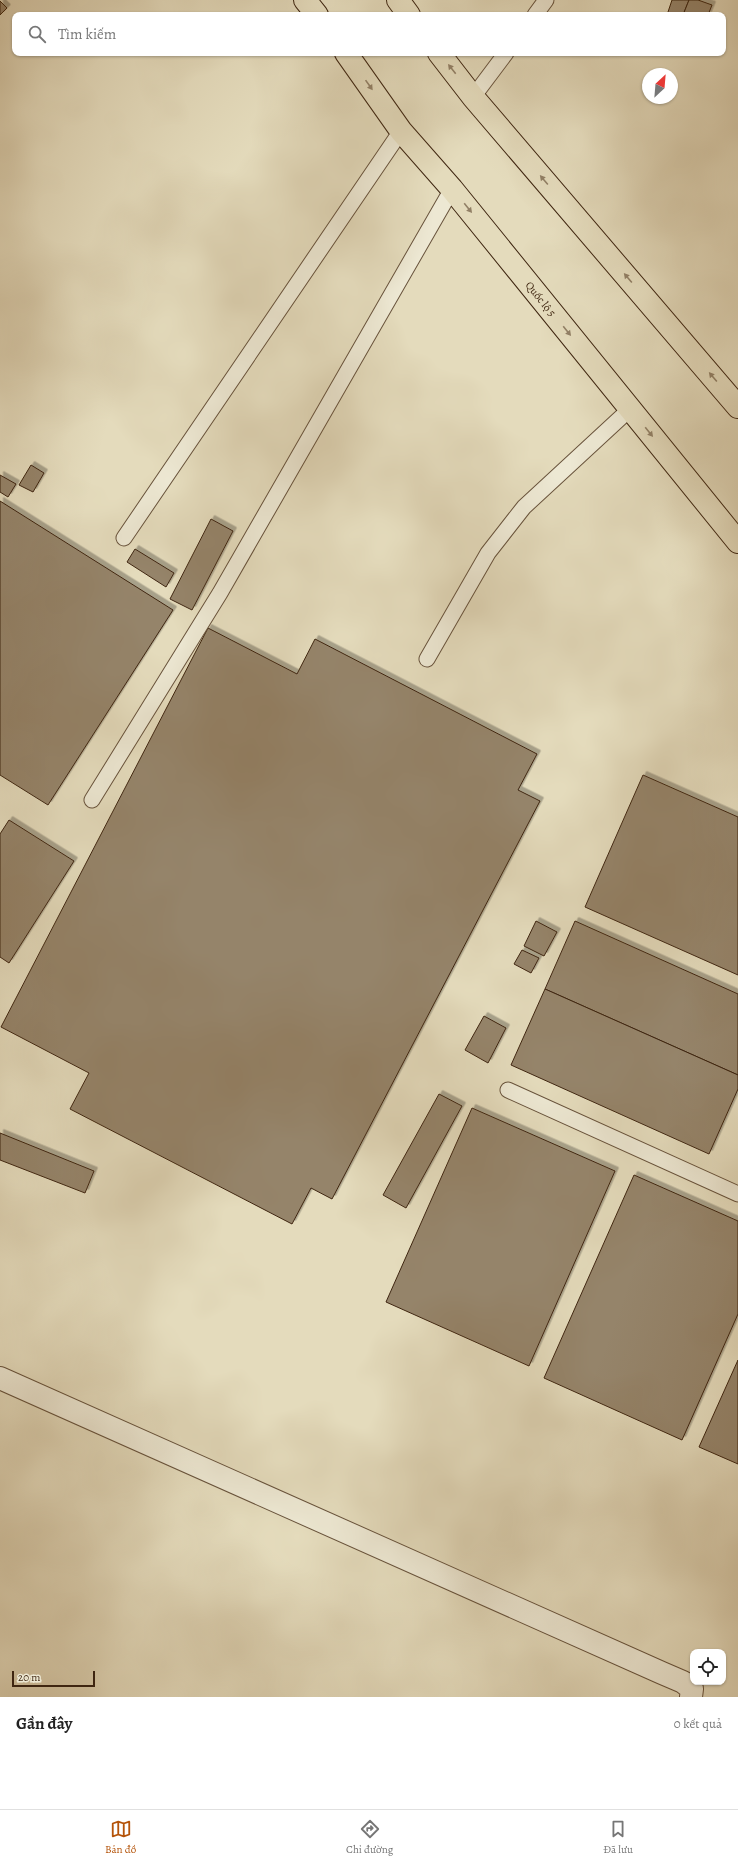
<!DOCTYPE html>
<html lang="vi">
<meta charset="utf-8">
<style>
:root{--surface:#fff;--page:#f6f6f6;--text:#222;--muted:#767676;--line:#e0e0e0;--accent:#b45309}
body{margin:0;font-family:Alegreya,serif;background:var(--page);color:var(--text)}
.controls{position:absolute;right:12px;bottom:12px;display:grid;overflow:hidden;border-radius:8px;box-shadow:0 1px 3px #0004}
.controls button{width:36px;height:36px;display:grid;place-items:center;padding:0;border:0;border-bottom:1px solid var(--line);background:var(--surface);color:var(--text);font:20px sans-serif}
.compass{position:absolute;left:642px;top:68px;width:36px;height:36px;border-radius:50%;background:var(--surface);box-shadow:0 1px 3px #0004;rotate:26deg}
.scale{position:absolute;left:12px;bottom:10px;width:83px;box-sizing:border-box;padding-left:4px;border:2px solid #3f2611;border-top:0;font-size:11px;line-height:14px;white-space:nowrap;color:#3f2611;-webkit-text-stroke:3px #ede8d3;paint-order:stroke}
.list{margin:0;padding:0;list-style:none}
h2{display:flex;justify-content:space-between;align-items:center;height:52px;margin:0;padding:0 16px;font-size:17px}
h2 small{font-size:13px;font-weight:400;color:var(--muted)}
.icon{flex:none;width:22px;height:22px;fill:none;stroke:currentColor;stroke-width:2;stroke-linecap:round;stroke-linejoin:round}
.map{position:relative;flex:none;width:738px;height:1697px;overflow:hidden}
.search{position:absolute;background:var(--surface);box-shadow:0 1px 3px #0004;left:12px;right:12px;top:12px;height:44px;display:flex;align-items:center;gap:10px;box-sizing:border-box;padding:0 14px;border-radius:8px;color:var(--muted);font-size:15px}
.sheet{height:112px;background:var(--surface)}
nav{display:flex;justify-content:space-around;align-items:center;box-sizing:border-box;height:56px;border-top:1px solid var(--line);background:var(--surface);font-size:11px;color:var(--muted)}
nav a{display:grid;justify-items:center;gap:2px}
nav .on{color:var(--accent)}
.map>svg:first-child{display:block}
.building{fill:#95846a;stroke:#3f2611;filter:url(#shadow)}
.lines{fill:none;stroke-linecap:round;stroke-linejoin:round}
.lane-casing{stroke:#68533c;stroke-width:17}
.street-casing{stroke:#68533c;stroke-width:24}
.highway-casing{stroke:#3f2611;stroke-width:24}
.lane{stroke:#ede8d3;stroke-width:15}
.street{stroke:#ede8d3;stroke-width:22}
.highway{stroke:#e4dbbc;stroke-width:22}
.oneway{fill:#928066}
.labels{text-anchor:middle;dominant-baseline:central;stroke-width:4;stroke-linejoin:round;paint-order:stroke}
.street-label{font-size:11px;fill:#3f2611;stroke:#ede8d3}
</style>
<div class="map">
<svg width="738" height="1697" viewBox="0 0 738 1697">
<defs>
<filter id="shadow"><feDropShadow dx="3.5" dy="-3.5" stdDeviation="0" flood-color="#0004"/></filter>
</defs>
<rect width="100%" height="100%" fill="#e4dbbc"/>
<filter id="stains"><feTurbulence type="fractalNoise" baseFrequency=".005" numOctaves="4"/><feColorMatrix values="0 0 0 0 .2 0 0 0 0 .09 0 0 0 0 .02 0 0 0 .5 -.17"/></filter>
<radialGradient id="worn" r=".72"><stop offset=".6" stop-color="#630" stop-opacity="0"/><stop offset="1" stop-color="#630" stop-opacity=".3"/></radialGradient>
<!-- building -->
<g class="building">
<path d="M672,0H689L683,15H667Z"/>
<path d="M689,0H698L712,5L708,15H683Z"/>
<path d="M0,1L7,8L0,15Z"/>
<path d="M31,465L44,473L33,492L19,485Z"/>
<path d="M0,475L16,484L8,497L0,492Z"/>
<path d="M0,501L173,610L48,805L0,775Z"/>
<path d="M211,519L233,531L192,610L170,599Z"/>
<path d="M135,549L174,573L166,587L127,562Z"/>
<path d="M208,628L297,674L315,639L537,754L518,790L540,801L332,1199L311,1188L292,1224L70,1109L89,1073L1,1027Z"/>
<path d="M643,775L738,817V975L585,907Z"/>
<path d="M9,820L74,861L9,963L0,957V834Z"/>
<path d="M536,921L557,932L544,956L524,946Z"/>
<path d="M575,921L738,994V1075L545,989Z"/>
<path d="M522,950L539,958L531,973L514,964Z"/>
<path d="M545,989L738,1075V1089L709,1154L511,1065Z"/>
<path d="M484,1016L506,1028L488,1063L465,1050Z"/>
<path d="M439,1094L462,1106L406,1208L383,1195Z"/>
<path d="M472,1108L615,1171L529,1366L386,1302Z"/>
<path d="M0,1133L94,1171L85,1193L0,1160Z"/>
<path d="M634,1175L738,1221V1314L682,1440L544,1378Z"/>
<path d="M738,1360V1464L699,1447Z"/>
</g>
<g class="lines">
<!-- lane casing -->
<g class="lane-casing">
<g id="lane">
<path d="M535,15L546,0"/>
<path d="M473,97L506,53"/>
<path d="M124,538L401,131"/>
<path d="M427,659L488,553L524,507L630,409"/>
<path d="M92,800L220,593L452,189"/>
<path d="M508,1090L738,1194"/>
</g>
</g>
<!-- street casing -->
<g class="street-casing">
<path id="street" d="M0,1378L662,1673L683,1682L692,1689L691,1697"/>
</g>
<!-- highway casing -->
<g class="highway-casing">
<g id="highway">
<path d="M305,0L317,15"/>
<path d="M398,0L409,15"/>
<path id="s1" d="M346,53L401,131L452,189L738,542"/>
<path d="M439,53L473,97L738,407"/>
</g>
</g>
<!-- lane -->
<use href="#lane" class="lane"/>
<!-- street -->
<use href="#street" class="street"/>
<!-- highway -->
<use href="#highway" class="highway"/>
</g>
<!-- one-way arrows -->
<defs><path id="oneway-solid" d="M-6-.8H1V-3.2L6.5 0L1 3.2V.8H-6Z"/></defs>
<g class="oneway">
<use href="#oneway-solid" transform="translate(452 69) rotate(-128)"/>
<use href="#oneway-solid" transform="translate(369 85) rotate(55)"/>
<use href="#oneway-solid" transform="translate(544 180) rotate(-130)"/>
<use href="#oneway-solid" transform="translate(468 208) rotate(51)"/>
<use href="#oneway-solid" transform="translate(628 278) rotate(-130)"/>
<use href="#oneway-solid" transform="translate(567 331) rotate(51)"/>
<use href="#oneway-solid" transform="translate(713 377) rotate(-130)"/>
<use href="#oneway-solid" transform="translate(649 432) rotate(51)"/>
</g>
<g class="labels">
<!-- street labels -->
<g class="street-label">
<text stroke="none"><textPath href="#s1" startOffset="314">Quốc lộ 5</textPath></text>
</g>
</g>
<rect width="100%" height="100%" filter="url(#stains)"/>
<rect width="100%" height="100%" fill="url(#worn)"/>
</svg>
<div class="controls">
<button><svg class="icon" aria-label="locate" viewBox="0 0 24 24"><circle cx="12" cy="12" r="6"/><path d="M12 2v4M12 18v4M2 12h4M18 12h4"/></svg></button>
</div>
<svg class="compass" viewBox="-18 -18 36 36"><path d="M0-13l5 13h-10z" fill="#e53935"/><path d="M0 13l5-13h-10z" fill="#767676"/></svg>
<div class="scale">20 m</div>
<div class="search"><svg class="icon" aria-label="search" viewBox="0 0 24 24"><circle cx="10" cy="10" r="6"/><path d="M15 15l6 6"/></svg>Tìm kiếm</div>
</div>
<section class="sheet">
<h2>Gần đây<small>0 kết quả</small></h2>
<ul class="list">
</ul>
</section>
<nav>
<a class="on"><svg class="icon" aria-label="map" viewBox="0 0 24 24"><path d="M3 6l6-2 6 2 6-2v14l-6 2-6-2-6 2zM9 4v14M15 6v14"/></svg>Bản đồ</a>
<a><svg class="icon" aria-label="directions" viewBox="0 0 24 24"><path d="M12 3l9 9-9 9-9-9zM9 14v-3h6M13 9l2 2-2 2"/></svg>Chỉ đường</a>
<a><svg class="icon" aria-label="saved" viewBox="0 0 24 24"><path d="M7 4h10v16l-5-4-5 4z"/></svg>Đã lưu</a>
</nav>
